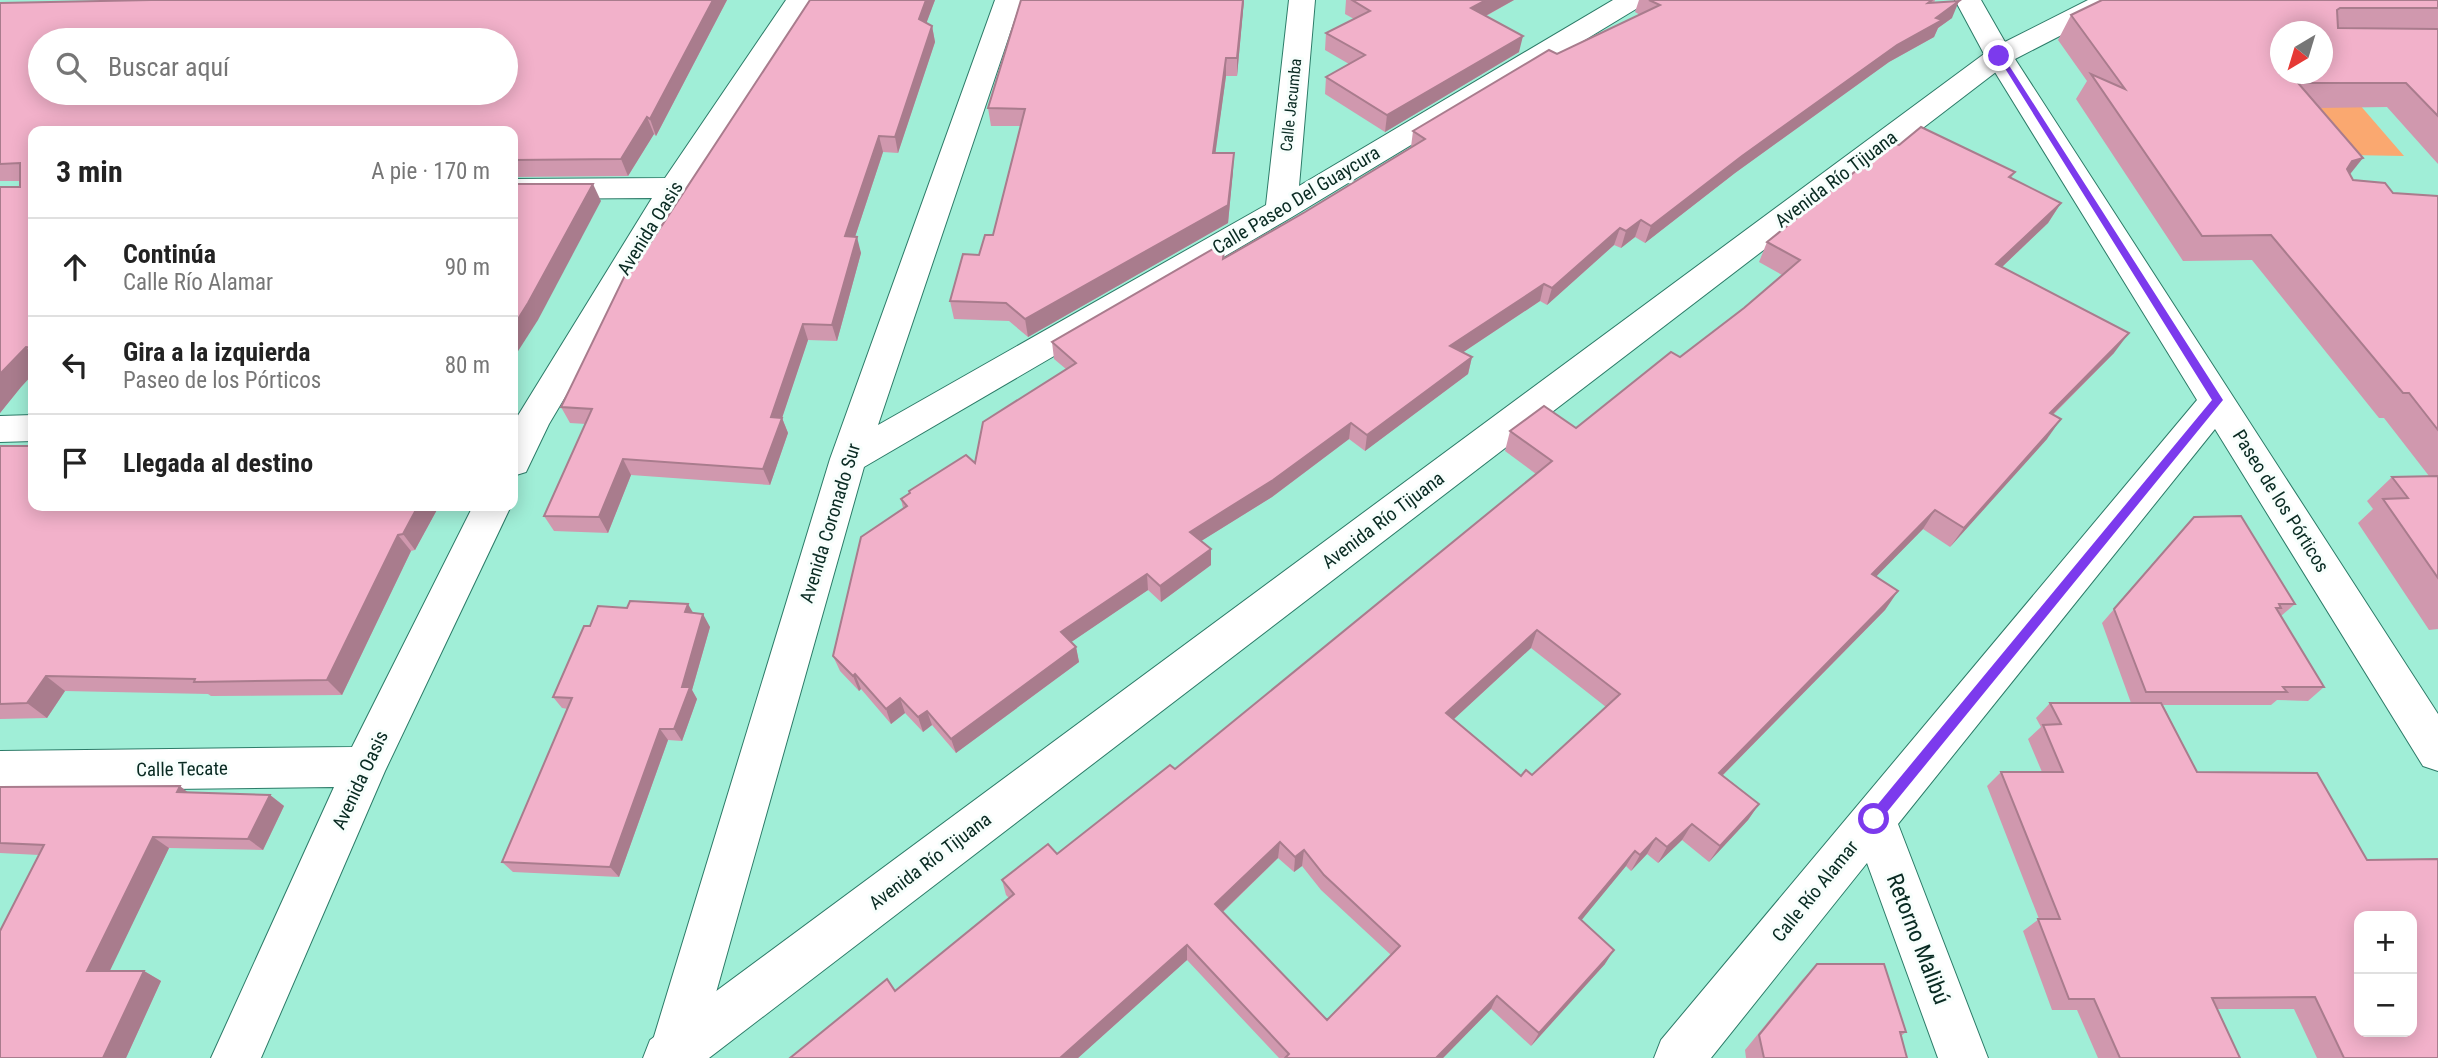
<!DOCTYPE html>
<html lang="es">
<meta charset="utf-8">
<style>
:root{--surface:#fff;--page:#f2f2f2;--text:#222;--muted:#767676;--line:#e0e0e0}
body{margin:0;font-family:"Roboto Condensed",sans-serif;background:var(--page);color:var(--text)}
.controls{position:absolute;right:21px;bottom:21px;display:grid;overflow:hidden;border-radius:14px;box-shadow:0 4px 18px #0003}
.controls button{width:63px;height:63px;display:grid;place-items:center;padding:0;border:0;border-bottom:2px solid var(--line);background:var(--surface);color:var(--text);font:35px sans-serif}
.compass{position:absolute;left:2270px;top:21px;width:63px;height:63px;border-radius:50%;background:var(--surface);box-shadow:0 4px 18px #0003;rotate:218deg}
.stop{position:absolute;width:21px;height:21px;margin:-16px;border:5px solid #7c3aed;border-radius:50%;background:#fff}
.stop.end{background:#7c3aed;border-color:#fff;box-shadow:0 2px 7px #0008}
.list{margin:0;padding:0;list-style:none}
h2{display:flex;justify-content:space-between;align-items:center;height:91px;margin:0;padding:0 28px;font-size:30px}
h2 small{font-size:23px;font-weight:400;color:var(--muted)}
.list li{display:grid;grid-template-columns:46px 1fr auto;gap:21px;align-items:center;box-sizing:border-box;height:98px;padding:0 28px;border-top:2px solid var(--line)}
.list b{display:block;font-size:26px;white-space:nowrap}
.list p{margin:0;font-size:23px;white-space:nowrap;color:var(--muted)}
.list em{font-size:23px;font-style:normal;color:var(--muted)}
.icon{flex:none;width:38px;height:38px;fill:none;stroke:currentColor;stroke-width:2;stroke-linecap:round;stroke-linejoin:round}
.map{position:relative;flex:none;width:2438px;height:1058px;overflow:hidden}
.search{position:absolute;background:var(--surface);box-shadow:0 4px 18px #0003;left:28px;top:28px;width:490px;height:77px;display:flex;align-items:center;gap:18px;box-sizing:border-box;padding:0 24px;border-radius:38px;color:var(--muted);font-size:26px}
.panel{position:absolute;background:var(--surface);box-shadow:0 4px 18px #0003;left:28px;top:126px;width:490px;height:385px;border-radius:14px}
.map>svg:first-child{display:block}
.green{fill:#faa870}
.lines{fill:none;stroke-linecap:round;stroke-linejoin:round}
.minor-casing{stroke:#2c7b68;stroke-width:2}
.major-casing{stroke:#2c7b68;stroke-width:2}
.minor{fill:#fff;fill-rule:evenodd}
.major{fill:#fff;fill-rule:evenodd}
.wall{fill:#d098ae;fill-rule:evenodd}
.shaded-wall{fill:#a97c8d}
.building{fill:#f2b1ca;stroke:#a97c8d;stroke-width:2;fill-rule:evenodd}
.route{fill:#7c3aed}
.labels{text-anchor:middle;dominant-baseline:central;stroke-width:6;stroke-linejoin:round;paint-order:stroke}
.far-street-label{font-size:16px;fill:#092a22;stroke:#f7fefc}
.street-label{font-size:19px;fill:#092a22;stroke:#f7fefc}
.near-street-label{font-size:23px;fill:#092a22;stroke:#f7fefc}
</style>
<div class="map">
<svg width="2438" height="1058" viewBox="0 0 2438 1058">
<rect width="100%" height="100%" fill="#a0eed7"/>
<!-- green -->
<path class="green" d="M2228,71L2334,75L2404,156L2295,154Z"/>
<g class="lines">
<!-- minor casing -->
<g class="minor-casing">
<g id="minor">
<path d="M786,0H812L689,188L549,424L526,472L513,476L514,422L652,198L513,199V179L665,178Z"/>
<path d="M995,0H1021L878,425L1266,205L1289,0H1315L1299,186L1613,0H1645L1641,6L1292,217L864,467L699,1053L697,1058H651L649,1053L830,459Z"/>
<path d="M2088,0H2122L2118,6L2015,59L2438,714V771L2423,766L2215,429L1898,824L1988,1058H1938L1867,863L1711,1058H1654L1661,1040L2197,400L1985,56L1989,50Z"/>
<path d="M33,415V441L0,442V416Z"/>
<path d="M473,506H511L385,771L261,1058H211L334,787L0,791V751L352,747Z"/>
</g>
</g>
<!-- major casing -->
<g class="major-casing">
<path id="major" d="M1955,0H1981L2013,56L2009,62L709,1058H643L650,1040L1984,54Z"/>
</g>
<!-- minor -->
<use href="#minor" class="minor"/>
<!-- major -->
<use href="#major" class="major"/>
</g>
<!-- wall -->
<g class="wall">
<path d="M151,0H727L656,136L654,134L628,176L513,177V131H33V374L21,387L0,413V187H20V181H0V3Z"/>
<path d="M810,0H935L926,23L932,26L935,42L898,153L883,152L855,237L861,253L837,341L808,340L782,418L788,433L770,485L631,475L608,533L554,531L544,516L586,424L570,423L561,407L632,271Z"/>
<path d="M1021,0H1244L1237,76H1226L1215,153L1233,171L1228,223L1028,337L1009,321L954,319L950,301L993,235L1021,126H991L988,108Z"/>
<path d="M1346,0H1514L1486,16L1519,52L1385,132L1325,94L1326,77L1349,64L1325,50L1326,33L1354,19L1345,14Z"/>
<path d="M1639,0H1935L1934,3L1952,18L1938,28L1934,37L1889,62L1735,173L1645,243L1635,237L1621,248L1614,245L1547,305L1540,301L1462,353L1472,357L1468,374L1365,451L1349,439L1272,497L1201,541L1211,549V565L1161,602L1148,590L1071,642L1076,647L1079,662L956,753L932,725L923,732L905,713L891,724L861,689L859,691L840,671L833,656L903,508L901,499L910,493L909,491L975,463L1066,369L1054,359L1052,342L1224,258L1305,212L1411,147L1413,131L1557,54L1640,15L1635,12Z"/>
<path d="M2438,0V164L2387,107L2319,108L2353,180L2393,193L2438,196V629L2429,630L2358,523L2373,509L2367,501L2392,477L2429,476L2384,418H2379L2252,260L2183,261L2076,99L2087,81L2058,40L2071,15Z"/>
<path d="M1899,145L2015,172L2011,178L2061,203L2048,223L2002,267L2114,353L2053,415L2047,439L1950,547L1923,529L1876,576L1898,591L1885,610L1723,775L1759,804L1748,820L1709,862L1682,840L1658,863L1647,854L1631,871L1626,866L1581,920L1605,964L1531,1046L1491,1009L1443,1058H1279L1187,960L1078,1058H790L895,991L1009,898L1006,895L1002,880L1057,854L1175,769L1536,474L1505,451L1510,431L1576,428L1680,357L1744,308L1782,275L1759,262L1767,242ZM1531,648L1606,707L1532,775L1521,776L1454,719ZM1278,858L1294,872L1302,866L1321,890L1391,955L1327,1020L1223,912Z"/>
<path d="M0,446L33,506H439L415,550L411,551L342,695L211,696L208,694L65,691L47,718L0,719Z"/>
<path d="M2194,517L2295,604L2281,616L2324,687L2308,701L2277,700L2271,705H2163L2197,772L2438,1058H2317L2294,1009H2217L2240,1058H2098L2077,1010H2052L2023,931L2039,919L1987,786L2001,772H2042L2028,739L2041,727L2036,718L2050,703H2131L2102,623Z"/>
<path d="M694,613L710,627L692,690L697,699L682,741L668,740L619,877L513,872L502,862L568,709L562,708L553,697Z"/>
<path d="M0,787L270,795L284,806L263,850L169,848L109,971H144L161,981L126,1058H0L39,855L0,853Z"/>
<path d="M1817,964L1906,1032L1901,1036L1907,1058H1746L1745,1050L1802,980Z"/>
</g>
<!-- shaded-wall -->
<g class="shaded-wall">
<path d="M713,0H727L656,136L650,119Z"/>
<path d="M926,0H935L922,35L919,19Z"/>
<path d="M1243,0H1244L1237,76V58Z"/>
<path d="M1486,0H1514L1469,25L1471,8Z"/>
<path d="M1959,1L1952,18L1938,28L1934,37L1889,62L1735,173L1645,243L1651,226L1742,156Z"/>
<path d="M932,26L935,42L898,153L895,137Z"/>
<path d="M1523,36L1519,52L1385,132L1387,115Z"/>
<path d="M1226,58V76L1213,171V153Z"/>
<path d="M647,117L654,134L628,176L621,159Z"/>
<path d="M879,136L883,152L850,252L845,236Z"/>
<path d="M1234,153L1233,171L1228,223L1028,337L1025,319Z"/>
<path d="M2363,158L2343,183L2332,185L2352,161Z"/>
<path d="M593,184L601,201L538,320L513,359V327Z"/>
<path d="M2061,203L2048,223L1984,284L1996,264Z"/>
<path d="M1641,220L1635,237L1621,248L1626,231Z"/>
<path d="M1620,228L1614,245L1547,305L1552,288Z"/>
<path d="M857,237L861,253L837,341L832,325Z"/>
<path d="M1544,284L1540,301L1447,363L1450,346Z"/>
<path d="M803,324L808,340L782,418L788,433L770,485L763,469L771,417Z"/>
<path d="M2129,333L2114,353L2035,432L2050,413Z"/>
<path d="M26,347L33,355V374L21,387L0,413V374Z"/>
<path d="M1472,357L1468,374L1365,451L1367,435Z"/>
<path d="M2061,419L2047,439L1950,547L1964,528Z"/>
<path d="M1351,423L1349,439L1272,497L1190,548V532Z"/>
<path d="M623,459L631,475L608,533L599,517Z"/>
<path d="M418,506H439L415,550L403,534Z"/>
<path d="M1935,510L1923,529L1860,593L1872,574Z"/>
<path d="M398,535L411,551L342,695L327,680Z"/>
<path d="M1211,549V565L1161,602L1160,586Z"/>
<path d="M1147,574L1148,590L1064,647L1061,632Z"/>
<path d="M1898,591L1885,610L1709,789L1719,773Z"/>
<path d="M688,604L695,616L685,612Z"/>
<path d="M703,614L710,627L692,690L697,699L682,741L674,729L682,687Z"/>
<path d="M1537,630L1531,648L1442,730L1446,713Z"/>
<path d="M1076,647L1079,662L956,753L951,739Z"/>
<path d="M855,674L861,689L859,691L853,676Z"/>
<path d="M46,676L65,691L47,718L27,703Z"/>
<path d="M900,698L905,713L891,724L886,709Z"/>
<path d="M927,711L932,725L923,732L918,717Z"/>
<path d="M660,729L668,740L619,877L610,867Z"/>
<path d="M180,786L195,798L177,792Z"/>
<path d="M270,795L284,806L263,850L248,839Z"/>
<path d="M1759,804L1748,820L1709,862L1720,846Z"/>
<path d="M1692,824L1682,840L1658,863L1667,847Z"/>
<path d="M153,837L169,848L105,981L87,971Z"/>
<path d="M1656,838L1647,854L1631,871L1640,855Z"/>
<path d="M1280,842L1278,858L1215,919V904Z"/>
<path d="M1304,850L1302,866L1294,872L1295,857Z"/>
<path d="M1635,851L1626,866L1571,933L1579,918Z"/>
<path d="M1187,945V960L1078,1058H1060Z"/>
<path d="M1614,950L1605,964L1531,1046L1539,1033Z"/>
<path d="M144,971L161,981L126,1058H103Z"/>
<path d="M1497,996L1491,1009L1443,1058H1436Z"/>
</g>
<!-- building -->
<g class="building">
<path d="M151,0H713L650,119L647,117L621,159L513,160V131H33V348L26,347L0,374V187H20V163L0,164V3ZM40,40H506V93H40Z"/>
<path d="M810,0H926L919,19L932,26L895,137L879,136L845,236L857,237L832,325L803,324L771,417L782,418L763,469L623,459L599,517L544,516L592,409L561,407L628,269L632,271Z"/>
<path d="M1021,0H1243L1237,58H1226L1213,153H1234L1228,205L1025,319L1006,303L950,301L963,254L979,255L985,235H993L1025,109L988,108Z"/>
<path d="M1352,0H1486L1471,8L1523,36L1387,115L1326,77L1365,55L1326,33L1370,11Z"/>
<path d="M1649,0H1932L1928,3L1959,1L1936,18L1942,20L1897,45L1742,156L1651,226L1641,220L1626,231L1620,228L1552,288L1544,284L1450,346L1472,357L1367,435L1351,423L1273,480L1190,532L1211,549L1160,586L1147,574L1061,632L1076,647L951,739L927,711L918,717L900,698L886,709L855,674L853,676L833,656L861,537L907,506L901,499L910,493L909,491L966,455L975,463L983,422L1076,363L1052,342L1225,242L1223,259L1305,212L1425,139L1413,131L1549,50L1557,54L1660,5Z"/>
<path d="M2102,0H2438V8H2340L2337,10L2338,28L2438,29V116L2406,83H2298L2363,158L2352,161L2347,169L2353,180L2385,183L2393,193L2438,196V430L2409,393H2403L2271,235L2202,236L2091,74L2125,89L2071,15ZM2280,32H2322V74H2280Z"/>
<path d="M1921,127L2015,172L2009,177L2061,203L1996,264L2129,333L2050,413L2061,419L1964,528L1935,510L1872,574L1898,591L1719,773L1759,804L1720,846L1692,824L1667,847L1656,838L1640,855L1635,851L1579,918L1614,950L1539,1033L1497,996L1436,1058H1285L1289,1054L1187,945L1060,1058H790L887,979L895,991L1014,894L1002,880L1048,844L1057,854L1170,765L1175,769L1552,461L1510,431L1544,406L1576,428L1671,352L1680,357L1744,308L1800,260L1767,242L1892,142L1899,145ZM1537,630L1620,694L1532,775L1526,770L1521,776L1446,713ZM1280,842L1295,857L1304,850L1324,875L1400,946L1327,1020L1215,904Z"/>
<path d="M513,184H593L528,303L513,327Z"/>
<path d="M0,446H33V506H418L403,534L398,535L327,680L194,682L195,679L46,676L27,703L0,704Z"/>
<path d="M2438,476V578L2383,499L2408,498L2392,477Z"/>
<path d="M2241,516L2295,604H2279L2281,608H2276L2324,687H2283L2287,692H2146L2114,609L2194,517Z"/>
<path d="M630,601L688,604L685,612L703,614L682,687H690L674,729H660L610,867L502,862L572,698L553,697L584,626H590L598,606L627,608Z"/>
<path d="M2050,703H2161L2197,772L2317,773L2367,860L2438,859V1058H2344L2315,997L2212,998L2240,1058H2120L2094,999H2069L2038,919H2060L2001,772H2063L2043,725L2061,724ZM2359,916H2412V1032H2359Z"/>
<path d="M180,786L177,792L270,795L248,839L153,837L87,971H144L103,1058H0V931L44,845L0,843V787Z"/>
<path d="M1817,964H1884L1906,1032H1900L1907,1058H1764L1759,1035Z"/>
</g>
<!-- route -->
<path class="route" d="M1996,54L2003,56L2223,400L1878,823L1874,825L1869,823V815L2212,400Z"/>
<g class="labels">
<!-- far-street labels -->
<g class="far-street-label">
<text transform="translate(1291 105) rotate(-84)">Calle Jacumba</text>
</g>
<!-- street labels -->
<g class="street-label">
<text transform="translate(1836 179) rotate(-37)">Avenida Río Tijuana</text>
<text transform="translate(1296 200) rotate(-31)">Calle Paseo Del Guaycura</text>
<text transform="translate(650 228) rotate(-58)">Avenida Oasis</text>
<text transform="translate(2281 501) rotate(58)">Paseo de los Pórticos</text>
<text transform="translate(1383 520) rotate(-37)">Avenida Río Tijuana</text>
<text transform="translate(830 523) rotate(-73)">Avenida Coronado Sur</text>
<text transform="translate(182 769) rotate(-1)">Calle Tecate</text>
<text transform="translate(360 780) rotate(-65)">Avenida Oasis</text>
<text transform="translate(930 861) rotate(-37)">Avenida Río Tijuana</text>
<text transform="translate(1815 891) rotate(-51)">Calle Río Alamar</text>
</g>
<!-- near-street labels -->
<g class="near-street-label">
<text transform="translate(1918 939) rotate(69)">Retorno Malibú</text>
</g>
</g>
</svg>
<div class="controls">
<button>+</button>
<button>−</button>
</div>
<svg class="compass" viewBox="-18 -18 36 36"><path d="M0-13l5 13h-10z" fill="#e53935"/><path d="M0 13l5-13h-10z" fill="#767676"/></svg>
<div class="stop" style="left:1874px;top:819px"></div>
<div class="stop end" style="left:1999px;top:56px"></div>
<div class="search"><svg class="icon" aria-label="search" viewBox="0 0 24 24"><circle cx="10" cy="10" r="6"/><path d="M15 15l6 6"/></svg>Buscar aquí</div>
<section class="panel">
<h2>3 min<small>A pie · 170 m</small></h2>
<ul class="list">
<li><svg class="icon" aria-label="ahead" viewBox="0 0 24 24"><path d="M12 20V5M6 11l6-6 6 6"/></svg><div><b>Continúa</b><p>Calle Río Alamar</p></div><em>90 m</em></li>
<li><svg class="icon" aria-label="left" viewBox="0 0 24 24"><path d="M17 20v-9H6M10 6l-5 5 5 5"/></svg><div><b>Gira a la izquierda</b><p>Paseo de los Pórticos</p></div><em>80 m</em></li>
<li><svg class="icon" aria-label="arrive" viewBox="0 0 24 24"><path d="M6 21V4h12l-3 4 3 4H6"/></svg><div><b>Llegada al destino</b></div></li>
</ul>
</section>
</div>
